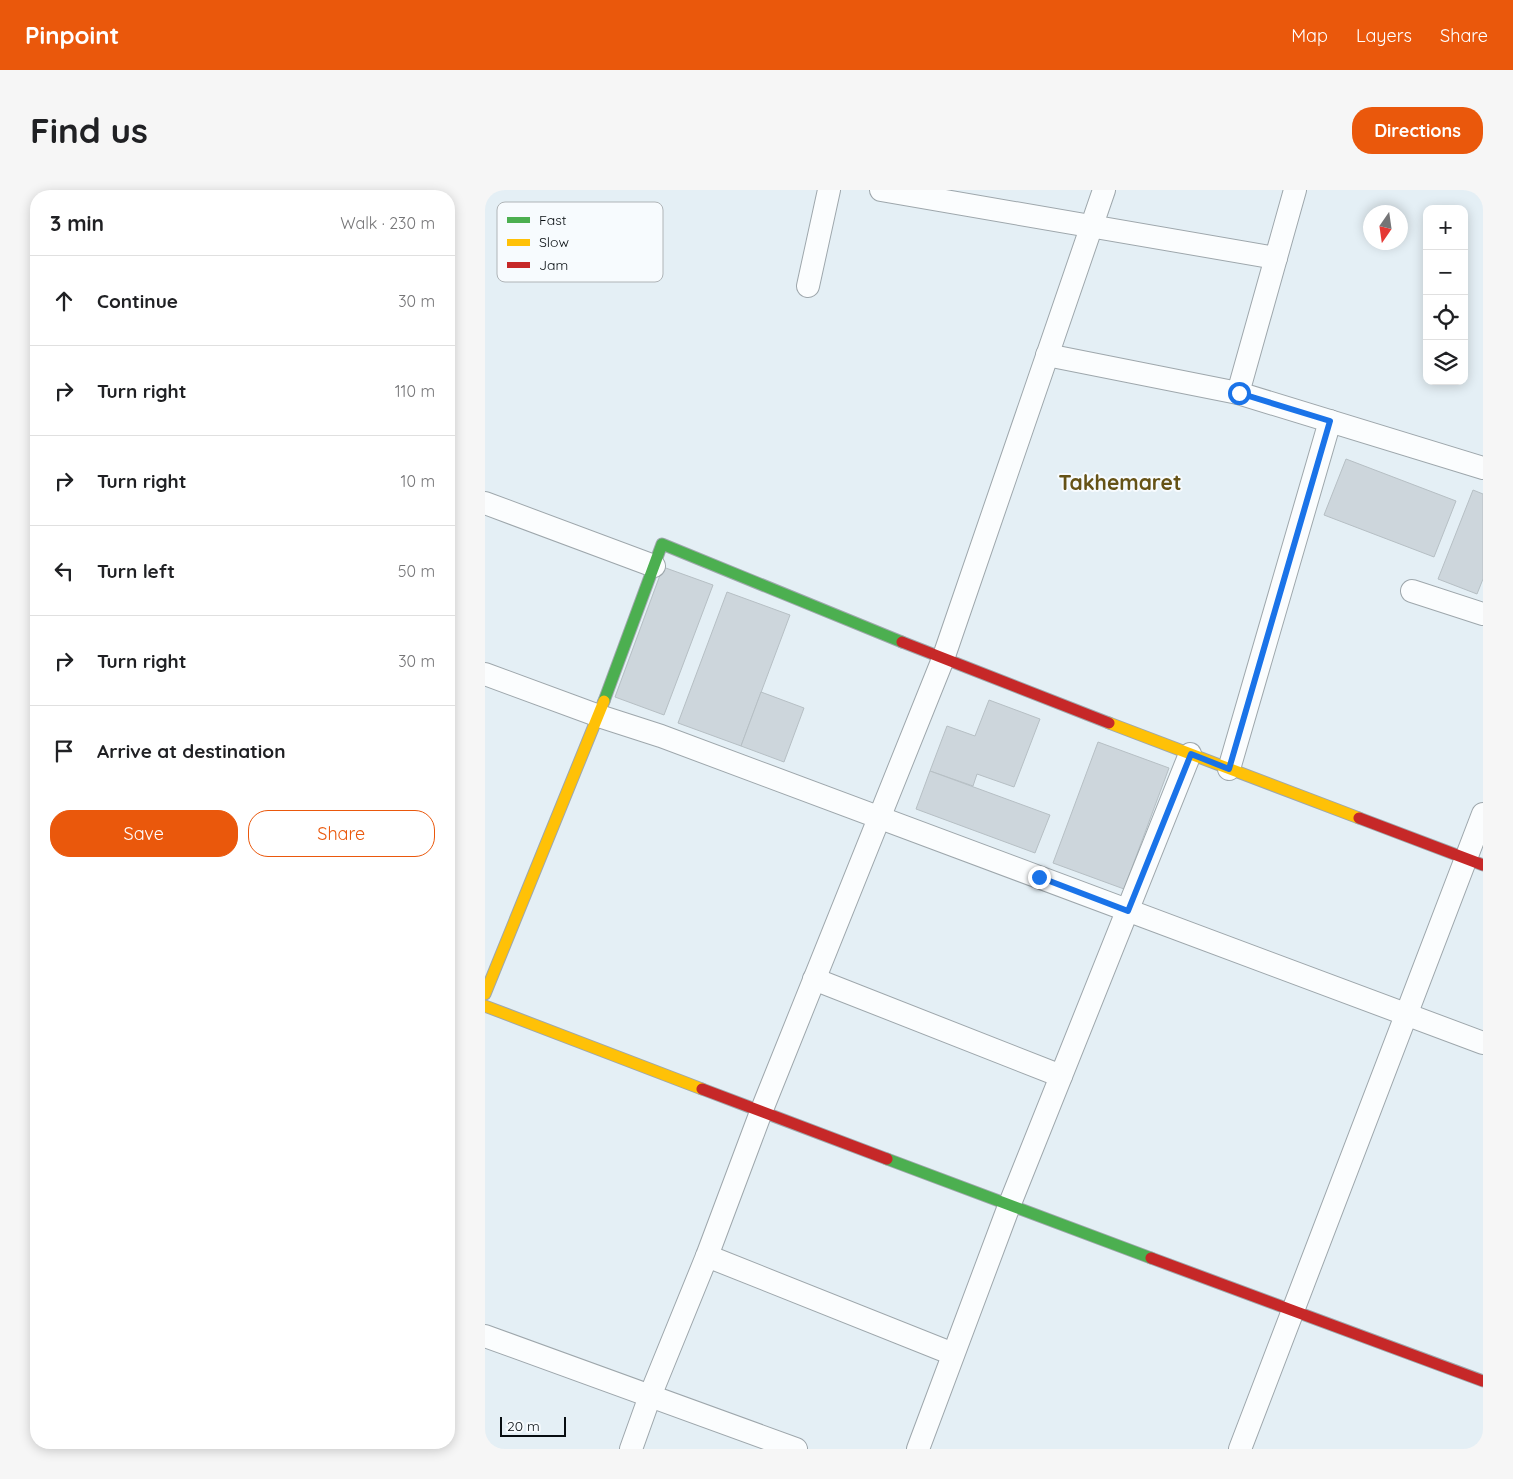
<!DOCTYPE html>
<meta charset="utf-8">
<style>
:root{--surface:#fff;--page:#f6f6f6;--text:#202124;--muted:#757577;--line:#e0e0e0;--accent:#ea580c}
body{margin:0;font-family:Quicksand,sans-serif;background:var(--page);color:var(--text)}
.controls{position:absolute;right:15px;top:15px;display:grid;overflow:hidden;border-radius:10px;box-shadow:0 2px 12px #0003}
.controls button{width:45px;height:45px;display:grid;place-items:center;padding:0;border:0;border-bottom:1px solid var(--line);background:var(--surface);color:var(--text);font:25px sans-serif}
.compass{position:absolute;left:878px;top:15px;width:45px;height:45px;border-radius:50%;background:var(--surface);box-shadow:0 2px 12px #0003;rotate:193deg}
.scale{position:absolute;left:15px;bottom:12px;width:66px;box-sizing:border-box;padding-left:5px;border:2px solid #070d11;border-top:0;font-size:14px;line-height:18px;white-space:nowrap;color:#070d11;-webkit-text-stroke:4px #f7fbfe;paint-order:stroke}
.stop{position:absolute;width:15px;height:15px;margin:-11px;border:4px solid #1a73e8;border-radius:50%;background:#fff}
.stop.end{background:#1a73e8;border-color:#fff;box-shadow:0 1px 5px #0008}
.list{margin:0;padding:0;list-style:none}
h2{display:flex;justify-content:space-between;align-items:center;height:65px;margin:0;padding:0 20px;font-size:21px}
h2 small{font-size:16px;font-weight:400;color:var(--muted)}
.list li{display:grid;grid-template-columns:32px 1fr auto;gap:15px;align-items:center;box-sizing:border-box;height:90px;padding:0 20px;border-top:1px solid var(--line)}
.list b{display:block;font-size:19px;white-space:nowrap}
.list em{font-size:16px;font-style:normal;color:var(--muted)}
.actions{display:flex;gap:10px;padding:15px 20px}
.actions a{flex:1;padding:11px 0;border:1px solid var(--accent);border-radius:20px;text-align:center;font-size:18px;color:var(--accent)}
.actions .main{background:var(--accent);color:#fff}
.icon{flex:none;width:28px;height:28px;fill:none;stroke:currentColor;stroke-width:2;stroke-linecap:round;stroke-linejoin:round}
.map{position:relative;flex:none;width:998px;height:1259px;overflow:hidden;border-radius:20px}
header{display:flex;align-items:center;gap:30px;box-sizing:border-box;height:70px;padding:0 25px;background:var(--accent);color:#fff}
header strong{font-size:24px}
nav{display:flex;gap:28px;margin-inline-start:auto;font-size:18px}
.intro{display:flex;align-items:center;justify-content:space-between;box-sizing:border-box;height:120px;padding:0 30px}
h1{margin:0;font-size:35px}
.button{padding:12px 22px;border-radius:20px;background:var(--accent);color:#fff;font-size:18px;font-weight:700}
main{display:flex;gap:30px;padding:0 30px}
aside{flex:1;background:var(--surface);border-radius:20px;box-shadow:0 2px 12px #0003}
.map>svg:first-child{display:block}
.building{fill:#cdd6dc;stroke:#b6bfc4}
.lines{fill:none;stroke-linecap:round;stroke-linejoin:round}
.street-casing{stroke:#9ea7ac;stroke-width:24}
.fast-casing{stroke:#9ea7ac;stroke-width:13}
.slow-casing{stroke:#9ea7ac;stroke-width:13}
.jam-casing{stroke:#9ea7ac;stroke-width:13}
.street{stroke:#fbfdfe;stroke-width:22}
.fast{stroke:#4caf50;stroke-width:11}
.slow{stroke:#ffc107;stroke-width:11}
.jam{stroke:#c62828;stroke-width:11}
.route{stroke:#1a73e8;stroke-width:6}
.labels{text-anchor:middle;dominant-baseline:central;stroke-width:4;stroke-linejoin:round;paint-order:stroke}
.district-label{font-size:21px;font-weight:bold;fill:#655216;stroke:#f7fbfe}
.key{fill:#f7fbfe;stroke:#afb4b7;stroke-width:1}
.key-label{font-size:14px;fill:#070d11}
</style>
<header>
<strong>Pinpoint</strong>
<nav><a>Map</a><a>Layers</a><a>Share</a></nav>
</header>
<div class="intro"><h1>Find us</h1><a class="button">Directions</a></div>
<main>
<aside>
<h2>3 min<small>Walk · 230 m</small></h2>
<ul class="list">
<li><svg class="icon" aria-label="ahead" viewBox="0 0 24 24"><path d="M12 20V5M6 11l6-6 6 6"/></svg><div><b>Continue</b></div><em>30 m</em></li>
<li><svg class="icon" aria-label="right" viewBox="0 0 24 24"><path d="M7 20v-9h11M14 6l5 5-5 5"/></svg><div><b>Turn right</b></div><em>110 m</em></li>
<li><svg class="icon" aria-label="right" viewBox="0 0 24 24"><path d="M7 20v-9h11M14 6l5 5-5 5"/></svg><div><b>Turn right</b></div><em>10 m</em></li>
<li><svg class="icon" aria-label="left" viewBox="0 0 24 24"><path d="M17 20v-9H6M10 6l-5 5 5 5"/></svg><div><b>Turn left</b></div><em>50 m</em></li>
<li><svg class="icon" aria-label="right" viewBox="0 0 24 24"><path d="M7 20v-9h11M14 6l5 5-5 5"/></svg><div><b>Turn right</b></div><em>30 m</em></li>
<li><svg class="icon" aria-label="arrive" viewBox="0 0 24 24"><path d="M6 21V4h12l-3 4 3 4H6"/></svg><div><b>Arrive at destination</b></div></li>
</ul>
<div class="actions"><a class="main">Save</a><a>Share</a></div>
</aside>
<div class="map">
<svg width="998" height="1259" viewBox="0 0 998 1259">
<rect width="100%" height="100%" fill="#e4eff5"/>
<!-- building -->
<g class="building">
<path d="M861,269L971,311L949,367L839,325Z"/>
<path d="M988,300L998,304V389L992,404L953,389Z"/>
<path d="M178,377L228,395L179,525L130,507Z"/>
<path d="M242,402L305,425L256,556L193,533Z"/>
<path d="M276,502L319,518L299,572L256,556Z"/>
<path d="M504,510L555,529L529,597L492,584L488,596L445,581L462,536L490,546Z"/>
<path d="M613,552L684,578L639,699L568,673Z"/>
<path d="M445,581L565,625L550,663L431,619Z"/>
</g>
<g class="lines">
<!-- street casing -->
<g class="street-casing">
<g id="street">
<path d="M396,0L791,68"/>
<path d="M323,96L344,0"/>
<path d="M562,165L753,203L998,278"/>
<path d="M753,203L810,0"/>
<path d="M0,313L169,376"/>
<path d="M927,401L998,424"/>
<path d="M0,484L114,526L176,546L998,853"/>
<path d="M744,579L845,231"/>
<path d="M329,789L576,886"/>
<path d="M222,1066L468,1164"/>
<path d="M0,1146L311,1259"/>
<path d="M146,1259L165,1206L222,1066L276,922L458,469L619,0"/>
<path d="M433,1259L524,1016L705,564"/>
<path d="M755,1259L998,624"/>
</g>
</g>
<!-- fast casing -->
<g class="fast-casing">
<g id="fast">
<path d="M119,511L177,354L417,452"/>
<path d="M402,969L666,1068"/>
</g>
</g>
<!-- slow casing -->
<g class="slow-casing">
<g id="slow">
<path d="M624,533L874,628"/>
<path d="M0,804L119,511"/>
<path d="M0,816L217,899"/>
</g>
</g>
<!-- jam casing -->
<g class="jam-casing">
<g id="jam">
<path d="M417,452L624,533"/>
<path d="M874,628L998,675"/>
<path d="M217,899L402,969"/>
<path d="M666,1068L998,1191"/>
</g>
</g>
<!-- street -->
<use href="#street" class="street"/>
<!-- fast -->
<use href="#fast" class="fast"/>
<!-- slow -->
<use href="#slow" class="slow"/>
<!-- jam -->
<use href="#jam" class="jam"/>
</g>
<g class="lines">
<!-- route -->
<path class="route" d="M554,687L643,721L706,564L744,579L845,231L754,203"/>
</g>
<g class="labels">
<!-- district labels -->
<g class="district-label">
<text x="635" y="292">Takhemaret</text>
</g>
</g>
<!-- legend -->
<rect x="12" y="12" width="166" height="80" rx="8" class="key"/>
<rect x="22" y="27" width="23" height="6" fill="#4caf50"/>
<rect x="22" y="49" width="23" height="7" fill="#ffc107"/>
<rect x="22" y="72" width="23" height="6" fill="#c62828"/>
<g class="key-label">
<text x="54" y="35">Fast</text>
<text x="54" y="57">Slow</text>
<text x="54" y="80">Jam</text>
</g>
</svg>
<div class="controls">
<button>+</button>
<button>−</button>
<button><svg class="icon" aria-label="locate" viewBox="0 0 24 24"><circle cx="12" cy="12" r="6"/><path d="M12 2v4M12 18v4M2 12h4M18 12h4"/></svg></button>
<button><svg class="icon" aria-label="layers" viewBox="0 0 24 24"><path d="M12 4l9 5-9 5-9-5zM3 14l9 5 9-5"/></svg></button>
</div>
<svg class="compass" viewBox="-18 -18 36 36"><path d="M0-13l5 13h-10z" fill="#e53935"/><path d="M0 13l5-13h-10z" fill="#757577"/></svg>
<div class="scale">20 m</div>
<div class="stop" style="left:754px;top:203px"></div>
<div class="stop end" style="left:554px;top:687px"></div>
</div>
</main>
